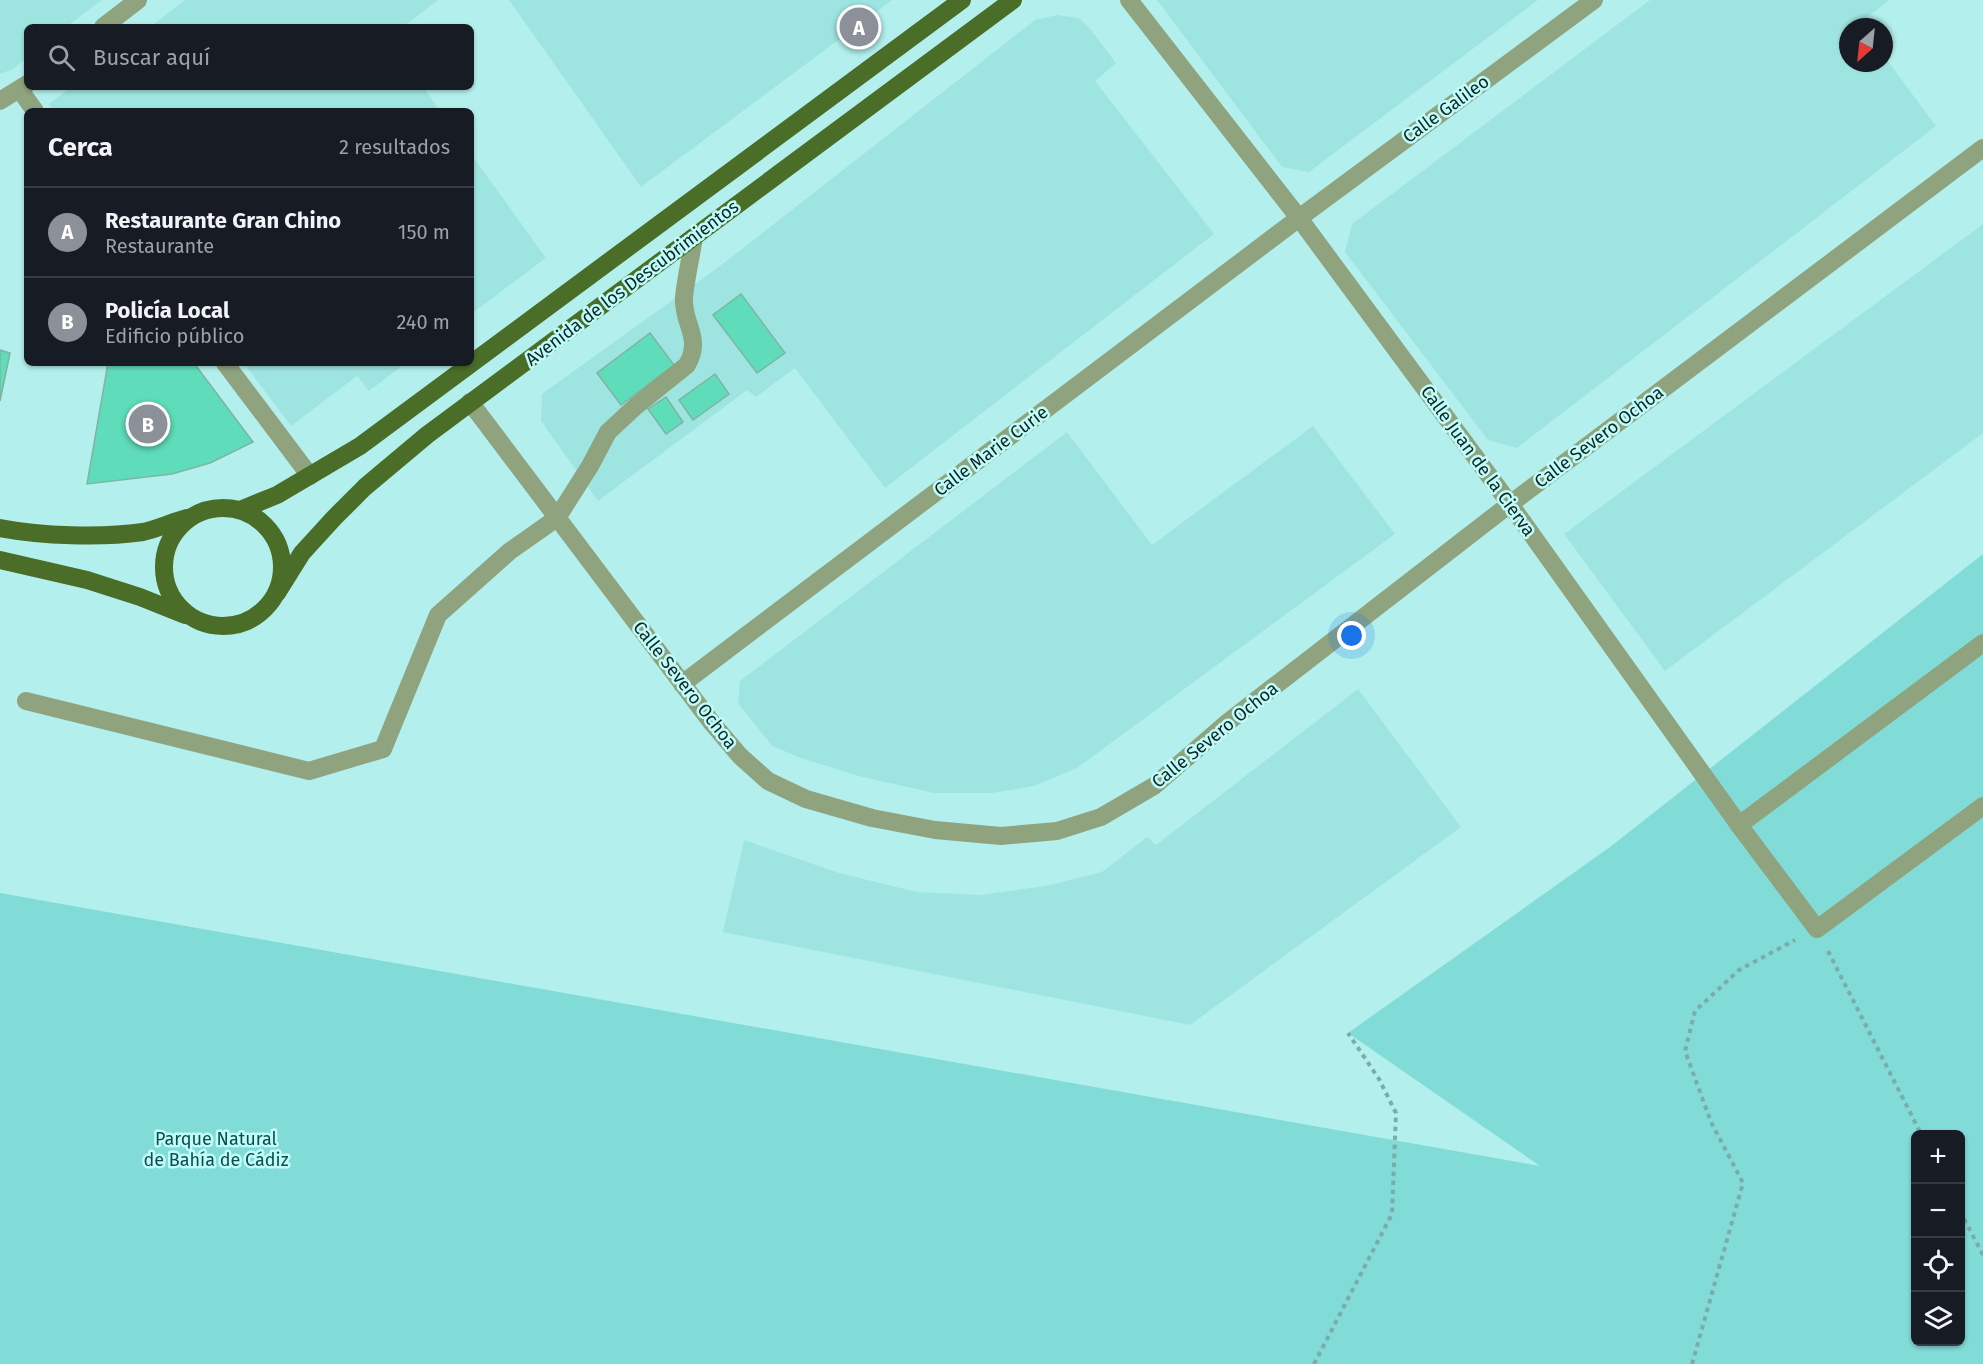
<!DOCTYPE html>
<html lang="es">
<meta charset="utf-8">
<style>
:root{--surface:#171b24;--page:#20242c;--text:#f1f3f6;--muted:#9ea1a6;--line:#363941;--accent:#8c9099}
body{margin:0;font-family:"Fira Sans",sans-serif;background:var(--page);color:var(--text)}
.controls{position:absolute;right:18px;bottom:18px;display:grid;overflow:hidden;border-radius:9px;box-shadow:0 2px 4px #0004}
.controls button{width:54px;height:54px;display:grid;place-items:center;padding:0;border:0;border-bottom:2px solid var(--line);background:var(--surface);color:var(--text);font:30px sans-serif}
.compass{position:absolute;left:1839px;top:18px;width:54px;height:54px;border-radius:50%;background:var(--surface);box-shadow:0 2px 4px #0004;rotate:207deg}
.you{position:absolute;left:1352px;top:636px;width:21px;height:21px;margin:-15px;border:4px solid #fff;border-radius:50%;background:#1a73e8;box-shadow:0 0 0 9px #1a73e833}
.badge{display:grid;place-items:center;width:39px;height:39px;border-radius:50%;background:var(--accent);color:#fff;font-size:20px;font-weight:700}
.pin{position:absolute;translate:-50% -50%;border:3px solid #fff;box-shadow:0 2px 6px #0006}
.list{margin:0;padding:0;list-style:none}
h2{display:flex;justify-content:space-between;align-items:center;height:78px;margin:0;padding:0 24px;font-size:26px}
h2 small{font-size:20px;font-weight:400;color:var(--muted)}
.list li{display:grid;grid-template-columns:39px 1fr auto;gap:18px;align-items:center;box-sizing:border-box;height:90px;padding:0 24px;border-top:2px solid var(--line)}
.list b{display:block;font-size:22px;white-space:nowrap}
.list p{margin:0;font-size:20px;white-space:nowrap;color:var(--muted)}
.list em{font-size:20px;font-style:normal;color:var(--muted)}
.icon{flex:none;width:33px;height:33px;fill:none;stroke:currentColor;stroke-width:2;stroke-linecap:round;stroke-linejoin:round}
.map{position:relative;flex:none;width:1983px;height:1364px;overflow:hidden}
.search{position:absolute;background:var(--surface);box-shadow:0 2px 4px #0004;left:24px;top:24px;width:450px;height:66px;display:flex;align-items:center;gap:15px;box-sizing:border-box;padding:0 21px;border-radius:9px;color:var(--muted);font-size:22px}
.panel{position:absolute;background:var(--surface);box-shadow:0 2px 4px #0004;left:24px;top:108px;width:450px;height:258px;border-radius:9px}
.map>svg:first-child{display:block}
.built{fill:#9ee5e1}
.green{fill:#81dbd7;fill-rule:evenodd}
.building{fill:#5fddba;stroke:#7fb4a2;stroke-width:1.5}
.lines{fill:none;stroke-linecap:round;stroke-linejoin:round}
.path{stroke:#7baca9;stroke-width:4;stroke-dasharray:4.5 4.5;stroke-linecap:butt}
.minor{stroke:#8fa37f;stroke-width:18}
.major{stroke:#4a6d28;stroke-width:18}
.labels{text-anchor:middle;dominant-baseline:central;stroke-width:5;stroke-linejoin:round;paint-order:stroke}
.street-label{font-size:18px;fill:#0d2625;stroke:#c0fdfa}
.park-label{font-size:18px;fill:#0d4e4d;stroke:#c0fdfa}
</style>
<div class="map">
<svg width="1983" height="1364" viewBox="0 0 1983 1364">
<rect width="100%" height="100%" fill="#b3f0ed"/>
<!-- built -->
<g class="built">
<path d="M0,0H102L66,27H27V57L13,69L0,74Z"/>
<path d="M185,0H438L403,27H150Z"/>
<path d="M509,0H892L641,187Z"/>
<path d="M1157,0H1538L1309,172L1282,167Z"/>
<path d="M1650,0H1889L1860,23L1863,27H1848V63H1884V56L1936,126L1517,448L1488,440L1345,252L1352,224Z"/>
<path d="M1057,15L1079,18L1091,30L1116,63L1095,81L1214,234L885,488L795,368L756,397L747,390L598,501L541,421L542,394L720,266L1035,20Z"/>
<path d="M71,87H423L440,111H54L49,104Z"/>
<path d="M471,154L546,258L471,314Z"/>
<path d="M1983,224V433L1665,671L1564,534Z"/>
<path d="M244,363H406L369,391L357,376L291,426Z"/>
<path d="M1313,426L1395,534L1077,768L1034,786L992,793H934L859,776L801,758L772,746L738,703L740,681L1067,432L1152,545Z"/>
<path d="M1358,689L1461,827L1190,1025L723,932L744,840L839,873L917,892L980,895L1046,886L1102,872L1147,837L1156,845Z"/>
</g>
<!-- green -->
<path class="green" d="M1983,554V1364H0V893L1540,1166L1348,1033L1610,847ZM1916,1134H1960V1342H1916Z"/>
<!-- building -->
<g class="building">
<path d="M741,294L785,353L757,373L713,315Z"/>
<path d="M650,333L674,365L621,405L597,373Z"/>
<path d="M0,350L10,353L0,401Z"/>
<path d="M108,363H194L253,442L210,463L172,474L87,484Z"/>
<path d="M715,374L729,394L693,420L679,400Z"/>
<path d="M666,397L683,422L666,434L648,409Z"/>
</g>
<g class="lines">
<!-- path -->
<g class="path">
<path d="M1828,951L1921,1134"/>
<path d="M1960,1211L1983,1255"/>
<path d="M1314,1364L1392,1214L1396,1113L1379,1079L1348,1033"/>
<path d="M1692,1364L1743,1183L1711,1122L1685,1051L1695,1011L1739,970L1795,940"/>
</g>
<!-- minor -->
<g class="minor">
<path d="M1129,0L1299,218L1510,504L1739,825L1817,929L1983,806"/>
<path d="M103,27L138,0"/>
<path d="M20,90L35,111"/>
<path d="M0,101L27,84"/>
<path d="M225,363L310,476"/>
<path d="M470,402L712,723L740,756L768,781L806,799L872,818L935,830L1001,836L1057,831L1101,817L1154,786L1228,722L1510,504L1983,148"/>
<path d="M682,684L1299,218L1594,0"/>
<path d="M26,701L309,771L383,749L438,615L510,551L557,518L590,466L608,432L636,406L687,365C703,337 682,324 684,297C686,277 691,257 694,237"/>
<path d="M1739,825L1983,643"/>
</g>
<!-- major -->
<g class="major">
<circle cx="223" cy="567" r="59"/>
<path d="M240,510L277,495L360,446L962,0"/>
<path d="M0,528C42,536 101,538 143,532C157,529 172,522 187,518"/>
<path d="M0,560L87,580L140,597L185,615"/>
<path d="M277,593L302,553L334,518L365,487L427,435L1013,0"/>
</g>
</g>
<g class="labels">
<!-- street labels -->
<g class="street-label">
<text transform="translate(1446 109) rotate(-36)">Calle Galileo</text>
<text transform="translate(632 283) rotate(-37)">Avenida de los Descubrimientos</text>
<text transform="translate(1599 437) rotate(-37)">Calle Severo Ochoa</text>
<text transform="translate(991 451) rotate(-37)">Calle Marie Curie</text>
<text transform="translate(1478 461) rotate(54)">Calle Juan de la Cierva</text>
<text transform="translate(685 685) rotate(52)">Calle Severo Ochoa</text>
<text transform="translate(1215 735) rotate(-39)">Calle Severo Ochoa</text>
</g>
<!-- park labels -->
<g class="park-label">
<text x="216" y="1139">Parque Natural<tspan x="216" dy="21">de Bahía de Cádiz</tspan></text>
</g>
</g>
</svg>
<div class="controls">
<button>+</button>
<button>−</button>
<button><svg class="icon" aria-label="locate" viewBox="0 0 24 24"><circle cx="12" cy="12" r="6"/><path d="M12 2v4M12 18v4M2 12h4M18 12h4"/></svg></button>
<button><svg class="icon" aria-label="layers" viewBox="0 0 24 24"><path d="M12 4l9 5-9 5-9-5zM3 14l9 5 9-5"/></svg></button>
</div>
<svg class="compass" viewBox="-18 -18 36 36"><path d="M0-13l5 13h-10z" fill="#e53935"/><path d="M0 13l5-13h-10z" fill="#9ea1a6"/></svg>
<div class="you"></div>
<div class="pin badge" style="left:859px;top:27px">A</div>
<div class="pin badge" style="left:148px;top:424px">B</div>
<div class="search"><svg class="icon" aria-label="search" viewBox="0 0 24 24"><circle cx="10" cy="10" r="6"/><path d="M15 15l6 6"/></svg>Buscar aquí</div>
<section class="panel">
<h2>Cerca<small>2 resultados</small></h2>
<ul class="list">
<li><span class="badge">A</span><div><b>Restaurante Gran Chino</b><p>Restaurante</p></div><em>150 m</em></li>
<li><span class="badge">B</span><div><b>Policía Local</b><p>Edificio público</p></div><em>240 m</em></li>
</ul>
</section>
</div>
